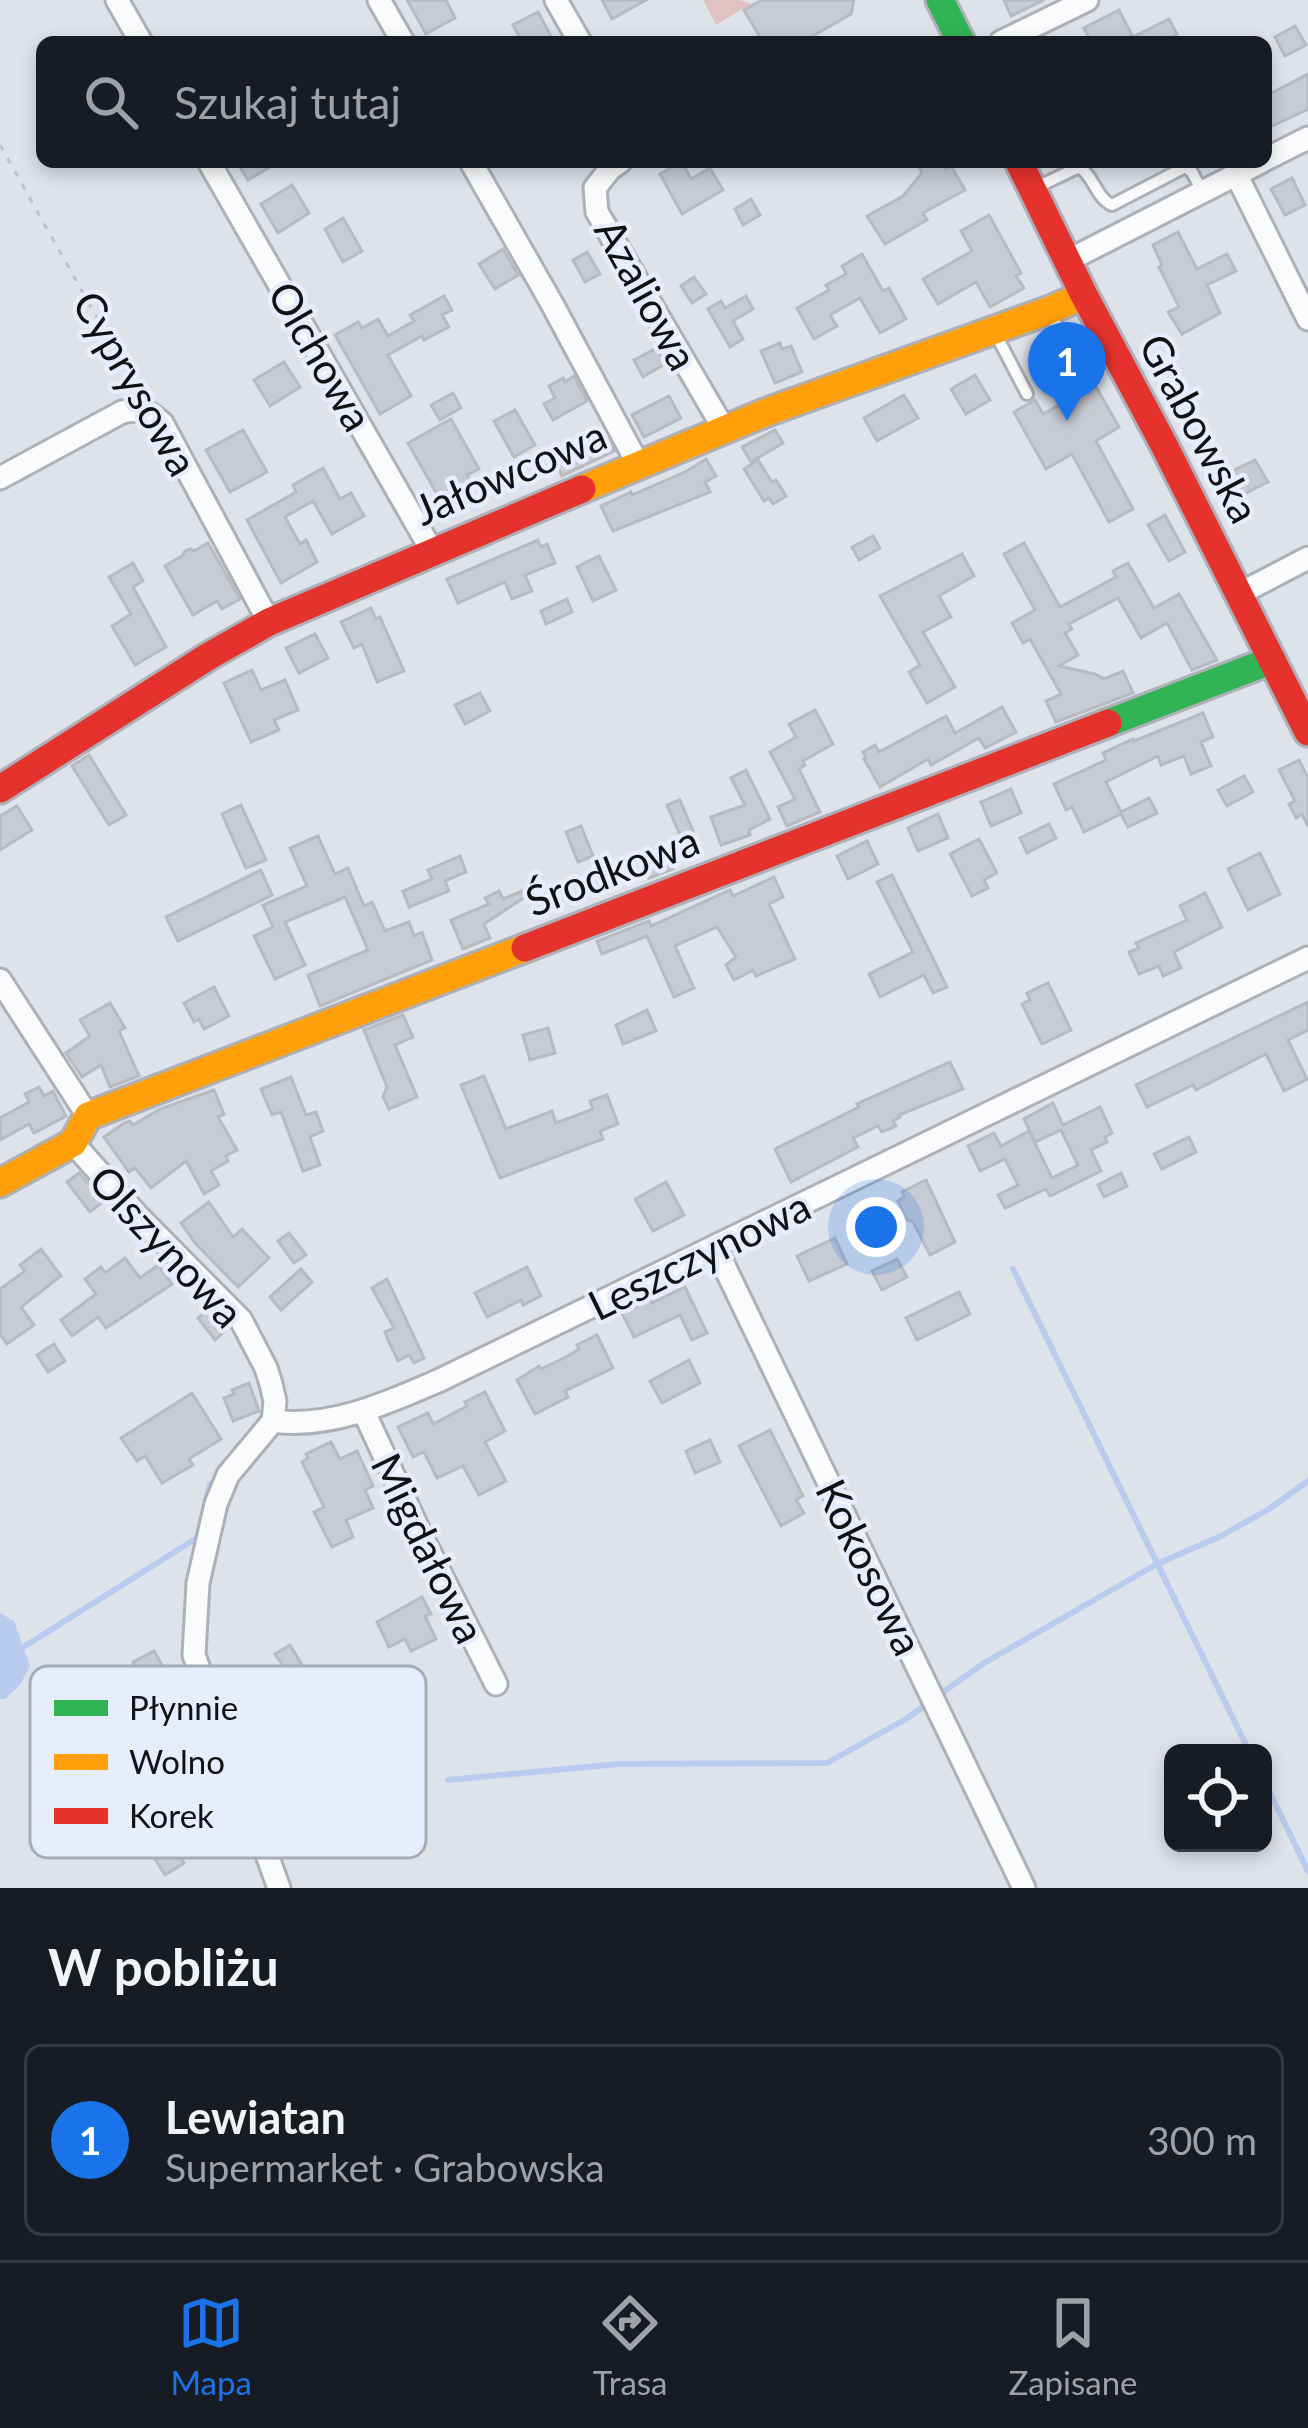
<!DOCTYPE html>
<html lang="pl">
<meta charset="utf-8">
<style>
:root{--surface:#171b24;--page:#242831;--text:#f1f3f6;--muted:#9ea1a6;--line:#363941;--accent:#1a73e8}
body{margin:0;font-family:Lato,sans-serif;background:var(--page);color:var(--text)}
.controls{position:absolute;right:36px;bottom:36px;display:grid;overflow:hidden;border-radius:18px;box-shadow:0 6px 18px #0003}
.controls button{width:108px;height:108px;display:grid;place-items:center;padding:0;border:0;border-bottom:3px solid var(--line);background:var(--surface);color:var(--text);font:60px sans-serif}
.you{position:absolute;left:876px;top:1227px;width:42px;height:42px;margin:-30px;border:9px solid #fff;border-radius:50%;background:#1a73e8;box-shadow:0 0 0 18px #1a73e833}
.badge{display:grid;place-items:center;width:78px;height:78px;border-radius:50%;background:var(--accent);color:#fff;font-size:39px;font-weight:700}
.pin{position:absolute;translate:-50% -99px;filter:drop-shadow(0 3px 6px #0008)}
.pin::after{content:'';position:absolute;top:63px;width:42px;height:36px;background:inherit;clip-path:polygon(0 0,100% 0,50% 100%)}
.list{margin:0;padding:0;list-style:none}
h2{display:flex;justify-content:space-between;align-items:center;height:156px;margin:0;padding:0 48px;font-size:51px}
h2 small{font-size:39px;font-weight:400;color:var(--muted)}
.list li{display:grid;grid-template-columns:78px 1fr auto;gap:36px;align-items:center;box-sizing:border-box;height:192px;margin:0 24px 24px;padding:0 24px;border:3px solid var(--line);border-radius:18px}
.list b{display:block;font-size:45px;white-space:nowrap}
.list p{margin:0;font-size:39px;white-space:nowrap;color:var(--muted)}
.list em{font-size:39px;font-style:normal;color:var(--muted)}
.icon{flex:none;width:66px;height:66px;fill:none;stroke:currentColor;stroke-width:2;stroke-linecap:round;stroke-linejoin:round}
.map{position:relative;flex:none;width:1308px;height:1888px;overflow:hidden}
.search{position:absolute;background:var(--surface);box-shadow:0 6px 18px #0003;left:36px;right:36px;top:36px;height:132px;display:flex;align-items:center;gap:30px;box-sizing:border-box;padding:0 42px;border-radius:18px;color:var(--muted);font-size:45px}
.sheet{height:372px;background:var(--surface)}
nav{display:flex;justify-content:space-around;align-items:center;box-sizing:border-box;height:168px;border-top:3px solid var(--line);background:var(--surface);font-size:33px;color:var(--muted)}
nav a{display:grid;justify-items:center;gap:6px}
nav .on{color:var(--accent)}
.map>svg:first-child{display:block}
.green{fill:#dfc2c1}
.water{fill:#b9ccf0}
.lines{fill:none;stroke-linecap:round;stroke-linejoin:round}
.stream{stroke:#b9ccf0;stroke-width:6}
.building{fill:#c8cbd3;stroke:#b7bac1;stroke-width:3}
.lane-casing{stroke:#adb0b7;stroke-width:16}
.street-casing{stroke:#adb0b7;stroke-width:27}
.fast-casing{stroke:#adb0b7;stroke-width:33}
.slow-casing{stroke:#adb0b7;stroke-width:33}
.jam-casing{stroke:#adb0b7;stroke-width:33}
.path{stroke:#c0c1c4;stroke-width:3;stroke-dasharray:6 9;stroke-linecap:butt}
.lane{stroke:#fafbfc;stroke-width:10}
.street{stroke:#fafbfc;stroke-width:21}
.fast{stroke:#30b455;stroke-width:27}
.slow{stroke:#ff9f0a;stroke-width:27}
.jam{stroke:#e5322d;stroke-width:27}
.labels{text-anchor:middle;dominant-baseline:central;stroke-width:9;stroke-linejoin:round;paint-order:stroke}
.street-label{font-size:42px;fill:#0e1116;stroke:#e6eefe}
.key{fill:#e6eefe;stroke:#a5acb8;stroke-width:3}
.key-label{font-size:33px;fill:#0e1116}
</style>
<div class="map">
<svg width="1308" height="1888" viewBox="0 0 1308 1888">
<rect width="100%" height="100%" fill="#dee2eb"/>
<!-- green -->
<path class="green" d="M703,0H740L751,4L716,25Z"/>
<!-- water -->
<path class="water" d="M0,1613L14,1621L30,1666L20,1685L5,1699H0Z"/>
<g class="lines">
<!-- stream -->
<g class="stream">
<path d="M1013,1269L1250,1753"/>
<path d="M25,1646L197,1538L210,1484"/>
<path d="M939,1695L984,1663L1157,1564L1221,1536L1269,1509L1308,1481"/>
<path d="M1263,1779L1308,1871"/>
<path d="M448,1780L619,1764L827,1763L906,1719L928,1703"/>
</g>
</g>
<!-- building -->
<g class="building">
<path d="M407,0H446L455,18L426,34Z"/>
<path d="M602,0H646L612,19Z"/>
<path d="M762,0H854L851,14L802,42H763L744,10Z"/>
<path d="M1004,0H1044L1011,16Z"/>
<path d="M1119,10L1133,37L1169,19L1177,34L1162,42H1091L1084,28Z"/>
<path d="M538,12L554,42H522L513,25Z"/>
<path d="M1295,26L1306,45L1285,56L1275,37Z"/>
<path d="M1308,74V109L1266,129V96Z"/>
<path d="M237,162H278L248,180Z"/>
<path d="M682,162L691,179L710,168L723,190L682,214L660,174Z"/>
<path d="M916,162H942L946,169L951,166L965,190L923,213L927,220L885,244L867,216L903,196L922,173Z"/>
<path d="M1292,178L1305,205L1285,215L1271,189Z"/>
<path d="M292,185L309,213L278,233L261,204Z"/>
<path d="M751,199L760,215L743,225L735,209Z"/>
<path d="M989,215L1021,273L1016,276L1024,288L990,307L976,282L938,304L923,279L972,251L961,231Z"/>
<path d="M343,218L362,251L343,262L325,229Z"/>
<path d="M1178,232L1197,269L1227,254L1236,271L1207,285L1220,313L1182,334L1168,312L1179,307L1159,267L1162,265L1153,245Z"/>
<path d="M503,249L518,275L495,289L479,264Z"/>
<path d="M587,252L600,274L585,282L573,260Z"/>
<path d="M862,254L883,291L889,288L906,319L880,333L860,298L830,315L837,326L814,339L797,308L829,290L826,285L846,274L842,266Z"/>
<path d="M694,277L706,294L692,303L681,286Z"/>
<path d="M444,296L452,310L442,315L449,327L424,340L422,336L388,355L411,396L380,414L335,335L358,322L362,328L378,319L388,336L414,321L410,315Z"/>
<path d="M746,296L753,309L733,321L743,339L730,347L708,309L721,301L725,308Z"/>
<path d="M780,343L782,349L791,346L802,372L775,383L761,351Z"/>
<path d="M657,348L665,364L643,377L634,360Z"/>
<path d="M284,362L300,387L270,406L254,380Z"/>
<path d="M975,375L990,400L966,414L951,389Z"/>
<path d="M574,376L587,401L553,420L544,404L555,398L549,386L563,378L565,382Z"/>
<path d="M1095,385L1119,427L1096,441L1133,509L1109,522L1072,454L1046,469L1014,412L1035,400L1043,414Z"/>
<path d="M453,393L461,408L440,420L431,405Z"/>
<path d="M904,395L918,418L877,441L864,418Z"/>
<path d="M669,396L681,418L644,437L632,415Z"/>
<path d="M515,410L535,445L514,457L494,421Z"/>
<path d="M451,419L479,469L467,475L473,486L442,503L408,443Z"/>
<path d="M243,430L267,472L230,492L206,450Z"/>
<path d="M775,430L783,443L751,462L742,447Z"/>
<path d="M603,431L614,451L562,476L556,463L589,448L585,441Z"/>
<path d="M706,459L716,476L705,482L710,492L613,531L601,506L631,492L632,495L687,471Z"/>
<path d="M758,460L772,482L776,480L786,496L773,504L769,498L764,501L744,469Z"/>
<path d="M1255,460L1268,482L1242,495L1231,472Z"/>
<path d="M323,468L340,499L351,493L364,516L332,534L313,501L285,517L300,544L306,540L317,562L281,583L247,520L296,492L293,485Z"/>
<path d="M1165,515L1185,552L1169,561L1148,525Z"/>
<path d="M873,536L880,548L859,560L852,547Z"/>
<path d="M538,540L541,547L547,544L555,563L525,575L532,591L512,599L505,582L458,603L447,579Z"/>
<path d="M208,543L240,599L222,609L217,601L193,615L165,566L183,555L184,552L190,549L194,551Z"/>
<path d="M1024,543L1060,607L1116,577L1113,571L1128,563L1154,608L1179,594L1217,660L1192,670L1167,623L1141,638L1118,598L1069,624L1072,629L1065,633L1078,655L1059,666L1095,674L1104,679L1123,671L1133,693L1056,722L1046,701L1061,694L1030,639L1023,643L1012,623L1035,610L1004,554Z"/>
<path d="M962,554L974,576L939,596L951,617L923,632L955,687L927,703L909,672L920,665L880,596Z"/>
<path d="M599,556L616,590L593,601L577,567Z"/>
<path d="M133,563L143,581L133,587L166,647L135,665L112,626L131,614L109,577Z"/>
<path d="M567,599L572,612L546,624L541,611Z"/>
<path d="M371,608L376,619L380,617L404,671L377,682L362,644L354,648L341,622Z"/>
<path d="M315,634L328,658L299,673L286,648Z"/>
<path d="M252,670L261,690L285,680L298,710L274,720L279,730L251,742L224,683Z"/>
<path d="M480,693L490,711L465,724L455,705Z"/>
<path d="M1002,707L1016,732L985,748L979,738L931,765L928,759L880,787L864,759L866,758L863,752L875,745L879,752L946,716L955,733Z"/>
<path d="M815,710L833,744L803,761L805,765L799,769L820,812L787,826L778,807L795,799L770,752L796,737L789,724Z"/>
<path d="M1203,713L1213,737L1201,742L1211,766L1191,774L1184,756L1161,765L1158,756L1106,782L1121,812L1149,798L1157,813L1128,827L1121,814L1084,832L1072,807L1066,810L1054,784L1106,760L1103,753L1133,739L1134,741Z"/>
<path d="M89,755L126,815L109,825L72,766Z"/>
<path d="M1299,760L1308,778V826L1302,814L1296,818L1289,804L1295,801L1279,770Z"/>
<path d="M746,770L770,819L749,830L750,835L721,845L711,817L745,805L731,778Z"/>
<path d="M1244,776L1253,792L1227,806L1218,790Z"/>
<path d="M1011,789L1021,813L991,826L981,802Z"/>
<path d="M680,800L700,848L688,853L667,805Z"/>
<path d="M241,805L266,860L246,868L222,814Z"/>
<path d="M17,806L32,830L0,850V816Z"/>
<path d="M938,814L948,838L918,851L908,828Z"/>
<path d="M1049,824L1056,838L1027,853L1020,838Z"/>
<path d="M581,826L593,856L578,862L566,832Z"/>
<path d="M318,836L335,874L348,868L364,906L372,902L385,931L409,922L414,936L422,932L432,960L320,1006L308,975L368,950L345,897L285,922L305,965L275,979L254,936L273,927L263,905L307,886L290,848Z"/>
<path d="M979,839L997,873L984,880L988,888L972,896L950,854Z"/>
<path d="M867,841L878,864L848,879L837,856Z"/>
<path d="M664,846L673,869L649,878L640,855Z"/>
<path d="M1260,853L1280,894L1248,910L1228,869Z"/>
<path d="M460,856L466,872L445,881L449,891L409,907L403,891L432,879L428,870Z"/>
<path d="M261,870L272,895L178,941L166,917Z"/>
<path d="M892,875L947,987L933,993L924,975L880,997L869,974L913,952L877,882Z"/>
<path d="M774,877L783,897L769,904L795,959L756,976L753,970L734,980L726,965L736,957L717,927L675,946L694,988L674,997L647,936L602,954L597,941L649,921L651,926L730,890L733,896Z"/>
<path d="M499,891L503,899L522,891L525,897L484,924L490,938L463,949L451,920L489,904L485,898Z"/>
<path d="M1205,893L1222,927L1174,952L1181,968L1163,976L1159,966L1139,974L1129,952L1139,948L1136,943L1187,920L1180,906Z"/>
<path d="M1048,983L1071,1030L1042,1044L1022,1004L1030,1000L1027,993Z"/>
<path d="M214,987L229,1016L204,1029L199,1019L194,1022L184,1003Z"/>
<path d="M1308,1002V1030L1288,1040L1307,1079L1284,1091L1266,1054L1196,1090L1193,1085L1147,1107L1136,1085Z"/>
<path d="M110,1003L125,1028L119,1031L139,1076L110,1087L101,1065L82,1077L66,1053L90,1036L80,1020Z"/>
<path d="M647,1010L656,1031L623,1044L616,1025Z"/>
<path d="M403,1015L413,1037L395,1045L417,1097L389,1109L383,1097L387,1087L364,1030Z"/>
<path d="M548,1028L555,1053L530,1060L523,1035Z"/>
<path d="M950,1062L963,1089L899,1115L900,1117L893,1121L896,1126L882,1132L878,1126L853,1138L858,1147L791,1182L775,1149L859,1107L857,1104Z"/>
<path d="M484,1076L506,1129L552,1111L556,1123L593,1109L590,1101L607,1095L618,1124L600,1131L603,1139L500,1178L461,1085Z"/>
<path d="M291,1077L306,1115L316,1112L323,1131L310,1137L320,1165L303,1171L281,1112L272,1115L261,1089Z"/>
<path d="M39,1087L44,1096L53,1091L66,1116L34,1133L29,1124L0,1140V1118L29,1102L25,1094Z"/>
<path d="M214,1090L224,1114L218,1117L237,1150L226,1156L228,1161L211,1171L219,1185L204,1194L186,1161L151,1188L135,1168L129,1172L104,1137L124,1123L130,1121L133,1125L160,1109Z"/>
<path d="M1053,1103L1063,1125L1100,1107L1112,1133L1105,1137L1107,1142L1091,1150L1101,1171L1050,1196L1046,1189L1005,1208L998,1195L1018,1185L1005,1159L980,1171L968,1146L994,1133L1001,1146L1029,1131L1052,1178L1078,1165L1061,1130L1035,1142L1024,1119Z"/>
<path d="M1189,1137L1196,1152L1162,1169L1154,1154Z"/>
<path d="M79,1173L104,1201L90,1212L67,1182Z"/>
<path d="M1121,1173L1127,1186L1104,1197L1098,1185Z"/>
<path d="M926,1180L955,1242L930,1255L913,1222L907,1220L898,1201L904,1197L902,1192Z"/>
<path d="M666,1182L684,1215L653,1231L635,1199Z"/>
<path d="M209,1202L233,1237L242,1229L269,1258L238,1287L196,1244L181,1223Z"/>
<path d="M289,1233L306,1255L294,1263L278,1241Z"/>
<path d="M835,1238L847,1264L809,1281L797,1256Z"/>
<path d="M41,1249L61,1276L21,1307L34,1325L7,1344L0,1334V1289L25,1271L20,1265Z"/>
<path d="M125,1258L140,1278L158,1265L172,1284L106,1328L98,1317L72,1336L61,1320L96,1294L85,1279L101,1267L105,1273Z"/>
<path d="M897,1259L907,1277L882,1290L872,1271Z"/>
<path d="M527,1267L541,1296L523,1305L521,1300L487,1317L475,1293Z"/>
<path d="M301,1269L312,1282L281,1310L270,1297Z"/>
<path d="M387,1279L424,1358L414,1363L409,1355L398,1361L388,1340L385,1332L394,1328L372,1288Z"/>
<path d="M685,1287L707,1333L692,1340L680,1315L634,1337L622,1313L650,1299L652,1303Z"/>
<path d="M959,1292L970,1314L917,1340L906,1318Z"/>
<path d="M209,1309L226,1330L215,1340L198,1318Z"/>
<path d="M597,1335L613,1368L565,1391L568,1397L535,1414L517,1380L539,1366L541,1369L568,1356L579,1349L577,1345Z"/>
<path d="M54,1344L65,1361L48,1372L37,1355Z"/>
<path d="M689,1360L700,1383L662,1403L650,1381Z"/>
<path d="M249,1383L259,1411L233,1421L224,1398L234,1394L232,1390Z"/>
<path d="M485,1392L505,1431L485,1442L506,1481L479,1495L463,1466L437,1478L424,1452L413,1457L398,1427L428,1413L433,1424L467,1406L465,1402Z"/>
<path d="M192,1393L221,1439L189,1459L193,1465L162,1483L145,1456L137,1461L121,1438Z"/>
<path d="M770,1430L803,1496L796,1500L804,1513L781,1526L739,1446Z"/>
<path d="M710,1440L720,1462L695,1473L686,1451Z"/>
<path d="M331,1442L340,1459L357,1451L373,1486L365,1490L373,1508L346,1520L353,1537L332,1547L314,1512L324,1507L302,1462L308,1458L306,1454Z"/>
<path d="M422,1597L431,1614L425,1616L436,1639L411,1651L405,1639L389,1647L377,1622Z"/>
<path d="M290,1645L304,1668L299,1672L312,1692L271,1718L256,1694L288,1673L275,1654Z"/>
<path d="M154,1651L167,1674L145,1686L133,1662Z"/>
<path d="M161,1828L184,1863L165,1875L143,1840Z"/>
</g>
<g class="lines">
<!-- lane casing -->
<g class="lane-casing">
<g id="lane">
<path d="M1035,188L1079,167C1094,176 1096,198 1112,205L1185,167L1192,172L1202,191"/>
<path d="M1051,313L1071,357C1084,364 1096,356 1109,351"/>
<path d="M994,331L1027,394"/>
</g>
</g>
<!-- street casing -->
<g class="street-casing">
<g id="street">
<path d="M117,0L141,42"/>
<path d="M379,0L403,42"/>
<path d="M556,0L580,42"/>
<path d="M1001,42L1087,0"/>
<path d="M1266,159L1308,138"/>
<path d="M209,162L432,551"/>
<path d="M471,162L551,302L638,464"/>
<path d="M620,162L610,169L595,188L597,212L724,429"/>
<path d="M1236,174L1308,319"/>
<path d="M1067,261L1261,162"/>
<path d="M0,478L122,412C141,408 149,411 162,423L269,622"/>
<path d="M1239,594L1308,558"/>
<path d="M0,980L88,1116"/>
<path d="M73,1143L138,1216L241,1320L266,1368L271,1384L275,1401L273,1421L228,1475L216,1504L198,1583L194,1655L279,1888"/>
<path d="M715,1247L1024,1888"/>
<path d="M364,1412L421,1535L496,1684"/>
<path d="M273,1421C330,1429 387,1403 438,1381L1308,958"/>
</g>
</g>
<!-- fast casing -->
<g class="fast-casing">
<g id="fast">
<path d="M940,0L961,42"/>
<path d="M1108,723L1272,660"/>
</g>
</g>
<!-- slow casing -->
<g class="slow-casing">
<g id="slow">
<path d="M582,489L767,412L1050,310L1084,295"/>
<path d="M0,1183L73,1143L88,1116L525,948"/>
</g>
</g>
<!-- jam casing -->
<g class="jam-casing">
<g id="jam">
<path d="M1019,162L1084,295L1164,445L1308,732"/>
<path d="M0,789L209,656L269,622L582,489"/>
<path d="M525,948L1108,723"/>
</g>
</g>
<!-- path -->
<path class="path" d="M0,145L137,389"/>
<!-- lane -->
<use href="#lane" class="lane"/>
<!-- street -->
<use href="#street" class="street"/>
<!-- fast -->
<use href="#fast" class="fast"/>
<!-- slow -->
<use href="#slow" class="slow"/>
<!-- jam -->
<use href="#jam" class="jam"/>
</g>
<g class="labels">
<!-- street labels -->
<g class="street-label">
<text transform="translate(647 294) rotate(61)">Azaliowa</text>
<text transform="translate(321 356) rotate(60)">Olchowa</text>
<text transform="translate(136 383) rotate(60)">Cyprysowa</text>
<text transform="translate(1200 428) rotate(62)">Grabowska</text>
<text transform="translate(510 472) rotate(-23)">Jałowcowa</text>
<text transform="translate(612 870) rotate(-21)">Środkowa</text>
<text transform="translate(167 1246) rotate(47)">Olszynowa</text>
<text transform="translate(699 1255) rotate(-26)">Leszczynowa</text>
<text transform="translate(429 1548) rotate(64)">Migdałowa</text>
<text transform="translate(870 1567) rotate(64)">Kokosowa</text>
</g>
</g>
<!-- legend -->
<rect x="30" y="1666" width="396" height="192" rx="18" class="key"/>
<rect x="54" y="1700" width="54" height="16" fill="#30b455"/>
<rect x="54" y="1754" width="54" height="16" fill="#ff9f0a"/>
<rect x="54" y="1808" width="54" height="16" fill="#e5322d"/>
<g class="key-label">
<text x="129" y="1720">Płynnie</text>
<text x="129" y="1774">Wolno</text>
<text x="129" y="1828">Korek</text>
</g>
</svg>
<div class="controls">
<button><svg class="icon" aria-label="locate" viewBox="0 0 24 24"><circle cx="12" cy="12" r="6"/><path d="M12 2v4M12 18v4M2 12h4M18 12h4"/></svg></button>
</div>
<div class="you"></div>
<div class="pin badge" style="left:1067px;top:421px">1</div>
<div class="search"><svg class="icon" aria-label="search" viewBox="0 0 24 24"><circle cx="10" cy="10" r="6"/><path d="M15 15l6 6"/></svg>Szukaj tutaj</div>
</div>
<section class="sheet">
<h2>W pobliżu<small></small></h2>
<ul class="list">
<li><span class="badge">1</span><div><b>Lewiatan</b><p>Supermarket · Grabowska</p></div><em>300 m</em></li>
</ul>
</section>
<nav>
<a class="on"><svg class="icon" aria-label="map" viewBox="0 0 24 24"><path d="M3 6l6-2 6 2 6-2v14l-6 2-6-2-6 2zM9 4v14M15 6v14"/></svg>Mapa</a>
<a><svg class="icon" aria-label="directions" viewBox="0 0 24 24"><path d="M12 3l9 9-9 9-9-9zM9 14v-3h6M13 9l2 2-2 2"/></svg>Trasa</a>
<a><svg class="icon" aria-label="saved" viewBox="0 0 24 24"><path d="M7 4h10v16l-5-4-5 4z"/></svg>Zapisane</a>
</nav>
